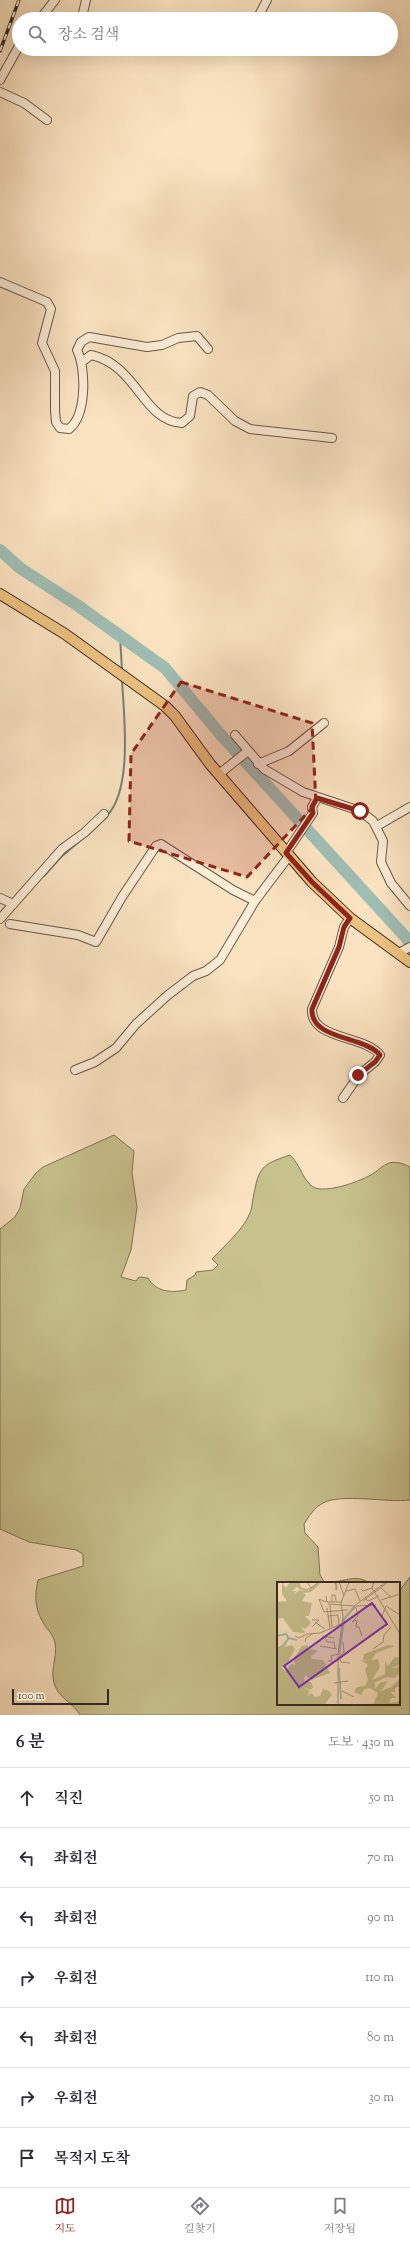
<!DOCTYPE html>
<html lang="ko">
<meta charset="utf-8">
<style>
:root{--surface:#fff;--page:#f7f7f7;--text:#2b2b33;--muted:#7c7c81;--line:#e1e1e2;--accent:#8f2418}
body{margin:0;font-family:"Sorts Mill Goudy","Noto Serif KR",serif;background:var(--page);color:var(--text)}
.scale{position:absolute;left:12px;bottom:10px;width:97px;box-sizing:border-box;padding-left:4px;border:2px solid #372922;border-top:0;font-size:11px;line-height:14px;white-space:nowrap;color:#372922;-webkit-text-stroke:3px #fcedd7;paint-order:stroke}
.stop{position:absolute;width:12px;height:12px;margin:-9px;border:3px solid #8f2418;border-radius:50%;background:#fff}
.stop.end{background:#8f2418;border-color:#fff;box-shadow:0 1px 4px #0008}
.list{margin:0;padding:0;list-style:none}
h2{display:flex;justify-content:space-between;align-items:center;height:52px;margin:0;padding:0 16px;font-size:17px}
h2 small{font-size:13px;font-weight:400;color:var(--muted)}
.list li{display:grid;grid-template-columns:26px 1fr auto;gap:12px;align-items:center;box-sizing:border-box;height:60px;padding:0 16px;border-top:1px solid var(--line)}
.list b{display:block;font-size:15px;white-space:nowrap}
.list em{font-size:13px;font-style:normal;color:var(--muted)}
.icon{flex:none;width:22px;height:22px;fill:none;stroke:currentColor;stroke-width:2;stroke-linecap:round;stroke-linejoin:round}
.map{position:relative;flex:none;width:410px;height:1715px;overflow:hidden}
.search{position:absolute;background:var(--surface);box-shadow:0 4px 16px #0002;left:12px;right:12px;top:12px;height:44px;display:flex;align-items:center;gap:10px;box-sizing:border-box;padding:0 14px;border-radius:22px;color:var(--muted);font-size:15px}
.sheet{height:472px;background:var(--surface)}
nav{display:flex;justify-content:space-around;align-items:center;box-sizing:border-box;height:56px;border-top:1px solid var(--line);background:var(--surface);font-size:11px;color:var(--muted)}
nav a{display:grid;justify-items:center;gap:2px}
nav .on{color:var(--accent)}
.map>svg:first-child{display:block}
.green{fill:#c7c18d;stroke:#7f7558}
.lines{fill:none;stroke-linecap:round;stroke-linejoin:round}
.stream{stroke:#75827a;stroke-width:2}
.river{stroke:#9fbeb4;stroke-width:12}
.minor-casing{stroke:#68584a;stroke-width:10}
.major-casing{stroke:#372922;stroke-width:12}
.minor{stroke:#fcedd7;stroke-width:8}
.major{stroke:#eec280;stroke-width:10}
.rail-casing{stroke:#372922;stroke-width:3.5}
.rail{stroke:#fcedd7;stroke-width:2;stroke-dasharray:6;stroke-linecap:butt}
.route{stroke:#8f2418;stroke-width:5}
.marked{fill:#8f2418;fill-opacity:0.2;stroke:#8f2418;stroke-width:3;stroke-dasharray:8 5;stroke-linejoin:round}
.inset-river{fill:none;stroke:#9fbeb4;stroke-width:2}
.inset-road{fill:none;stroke:#ad9981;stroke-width:1}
.view{fill:#7b2cbf;fill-opacity:0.15;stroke:#7b2cbf;stroke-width:2}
.inset-edge{fill:none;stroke:#372922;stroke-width:2}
</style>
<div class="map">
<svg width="410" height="1715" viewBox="0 0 410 1715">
<rect width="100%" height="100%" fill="#fbe3c1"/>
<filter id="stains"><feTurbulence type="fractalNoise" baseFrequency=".005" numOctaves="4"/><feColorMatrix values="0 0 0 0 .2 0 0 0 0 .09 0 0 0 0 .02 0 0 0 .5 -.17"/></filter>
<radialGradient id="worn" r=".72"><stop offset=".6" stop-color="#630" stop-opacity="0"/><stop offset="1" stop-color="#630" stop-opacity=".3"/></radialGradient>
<!-- green -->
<path class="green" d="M114,1135L134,1151L132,1173L137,1207L131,1250L121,1277L136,1281L139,1277L148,1278C156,1292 171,1293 186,1290L187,1280L195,1275L196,1272L213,1270L218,1265L212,1259C225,1245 243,1230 250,1213C252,1209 252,1203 253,1198C259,1168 260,1165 290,1155C300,1164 302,1179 313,1187C326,1194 362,1181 374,1173C379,1170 383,1165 389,1163C397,1161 404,1164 410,1167V1500C387,1503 342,1493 323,1503C315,1507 309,1516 304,1524L305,1533L318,1547L320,1575L325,1583C341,1583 356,1573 369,1583H278V1704H399V1591L410,1577V1715H80C74,1704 61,1699 56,1688C48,1673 58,1658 55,1643C54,1637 49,1631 46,1627C35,1611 34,1598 38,1580L83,1566V1554L76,1550L29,1542L0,1529V1229L15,1217L20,1208L24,1189L36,1173L43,1167Z"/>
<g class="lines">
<!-- stream -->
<g class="stream">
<path d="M120,636L122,670"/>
<path d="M106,817C133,790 124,717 122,680"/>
<path d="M44,876L61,857L94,829"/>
</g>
<!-- river -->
<path class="river" d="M0,550L20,568L77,605L165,668L221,735L410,942"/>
<!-- minor casing -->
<g class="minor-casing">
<g id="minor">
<path d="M40,19L55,0"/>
<path d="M86,19L83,13L86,0"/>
<path d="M257,19L267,0"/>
<path d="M0,80L19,46"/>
<path d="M0,92L24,103L47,120"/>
<path d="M0,282L47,302L51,309L42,343L55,371V411L56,422L60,428L69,429C87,415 86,368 77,350L81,342L89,337L147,347L162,345L178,338L197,336L208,349"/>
<path d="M83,361L91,355C138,365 142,421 182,423L190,416L193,396L200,392L208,395L235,421L250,429L332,438"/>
<path d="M235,735L264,769L303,792L360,811L373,821L383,841L381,862L391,883L410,906"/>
<path d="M258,764L289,751L324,723"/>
<path d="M219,774L248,751"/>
<path d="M377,826L410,807"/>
<path d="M286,853L313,813L312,807L317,798"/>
<path d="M0,898L13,904"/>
<path d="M0,919L62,849L84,833L104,814"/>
<path d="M10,924L78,935L96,942L122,897L156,846L161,844L233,890L255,901"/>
<path d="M399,953L410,947"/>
<path d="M75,1070L95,1062L116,1048L136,1024L168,995L193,976L206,971L220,960L255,901L289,856"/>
<path d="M343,1098L359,1075L375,1062L380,1055C365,1035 310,1040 312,1009L339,947L344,927L350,918"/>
</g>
</g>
<!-- major casing -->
<g class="major-casing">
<path id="major" d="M0,594L65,634L165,706L175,716L210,764L312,882L350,918L410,962"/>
</g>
<!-- minor -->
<use href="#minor" class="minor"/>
<!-- major -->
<use href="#major" class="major"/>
<!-- rail casing -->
<g class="rail-casing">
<path id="rail" d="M0,51L19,0"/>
</g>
<!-- rail -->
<use href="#rail" class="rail"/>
</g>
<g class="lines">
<!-- route -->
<path class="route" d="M358,1075L375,1062L380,1055C365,1036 310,1040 312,1009L339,947L344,927L350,918L312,882L286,853L313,813L312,807L317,798L360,811"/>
</g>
<!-- marked area -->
<path class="marked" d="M181,682L312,723L316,804L247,877L129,841L131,754Z"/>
<!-- overview -->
<g transform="translate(277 1582)">
<rect width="123" height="123" fill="#fbe3c1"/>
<path d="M5,0L9,6L13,0H27L23,1L24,5L30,7L45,0L34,10L28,11L20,5L15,9H19L17,13L22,8L25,9L29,13L25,19L35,21L32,34H28L34,41L28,47L23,44L28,50L27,51L16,50L6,36L0,37V20L10,19L5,12ZM10,61L8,65L15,63L18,67L11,80L4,86L9,89L14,82L18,83L17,76L25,64L31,63V66L41,69L34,74L35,77L46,78L53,91L34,98L28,93L27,99L34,100L36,105L34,108L26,105L33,109L30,114L34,111L38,115L43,114L46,107L52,109L55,113L47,123H0V66L4,63L6,66ZM111,63L118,64L99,71L94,78L101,77L103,85L95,98L108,92V79L111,84L118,75L123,76V83L114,86L123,85V90L118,96L110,95L95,102L98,101V107L103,101L111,99L103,110L114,105L123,97V104L118,106V110H113L120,116H114L112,121L123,119V123H96L101,111L93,106L87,107L84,113L77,110L80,105L88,104L91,98L88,87L91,83L83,78L90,79L86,77L87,72Z" fill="#c7c18d"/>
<path class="inset-river" d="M0,54L9,52L12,57M5,65L12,56L20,58M62,73L67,37L78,24M62,86L64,117"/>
<path class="inset-road" d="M30,0L34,6L42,0M58,0L60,5L59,8V1M62,0L67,14M97,0L95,6L123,52M104,6L114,15M84,7L86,9L95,6M69,9L78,7L83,19M49,14L50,20H64M89,17L91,19L102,14M104,18L123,12M86,19L111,0M49,20L42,17L47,30L70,28M55,20V13H58L59,19M51,22L77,24L109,0M53,23L55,45M50,26L53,46M75,28L80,24L99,23L97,26M51,34L61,33L62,43M105,34L109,24L123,33M35,38H42L35,45M79,38L75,40L81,34L79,26M80,38L79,45H82L85,54M38,40L48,47M18,54L22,56L30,52L43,51L64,42M45,54L57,56M48,55L50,60H57L58,67M28,60L29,56L37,51M43,64L60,67M96,67L106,60L107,53L114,45M61,76L67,70L66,60M63,77L64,80L73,81M51,79H55L54,74L61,72M57,101L71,99M65,109L77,115M61,123V72L66,34L64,21L72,0"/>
<path class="view" d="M95,21L110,42L22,105L7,84Z"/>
<rect width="123" height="123" class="inset-edge"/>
</g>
<rect width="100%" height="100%" filter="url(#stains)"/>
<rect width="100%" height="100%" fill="url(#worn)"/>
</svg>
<div class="scale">100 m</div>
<div class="stop" style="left:360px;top:811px"></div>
<div class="stop end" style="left:358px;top:1075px"></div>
<div class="search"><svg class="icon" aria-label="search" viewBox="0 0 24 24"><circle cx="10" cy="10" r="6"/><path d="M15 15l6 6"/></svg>장소 검색</div>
</div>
<section class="sheet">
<h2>6 분<small>도보 · 430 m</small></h2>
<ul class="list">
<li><svg class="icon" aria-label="ahead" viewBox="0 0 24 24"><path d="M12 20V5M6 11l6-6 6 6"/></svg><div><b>직진</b></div><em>50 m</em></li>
<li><svg class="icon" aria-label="left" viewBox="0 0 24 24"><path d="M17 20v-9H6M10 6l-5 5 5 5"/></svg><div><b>좌회전</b></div><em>70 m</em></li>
<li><svg class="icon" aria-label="left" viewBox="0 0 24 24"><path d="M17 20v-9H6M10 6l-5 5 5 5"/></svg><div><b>좌회전</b></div><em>90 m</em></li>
<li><svg class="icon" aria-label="right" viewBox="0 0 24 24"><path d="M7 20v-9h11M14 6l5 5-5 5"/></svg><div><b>우회전</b></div><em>110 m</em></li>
<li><svg class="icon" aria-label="left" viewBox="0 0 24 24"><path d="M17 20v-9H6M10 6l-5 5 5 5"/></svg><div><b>좌회전</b></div><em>80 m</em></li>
<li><svg class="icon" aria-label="right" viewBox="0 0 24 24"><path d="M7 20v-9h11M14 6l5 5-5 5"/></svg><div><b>우회전</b></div><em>30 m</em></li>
<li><svg class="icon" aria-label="arrive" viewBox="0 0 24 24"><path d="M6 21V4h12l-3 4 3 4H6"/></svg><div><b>목적지 도착</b></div></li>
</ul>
</section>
<nav>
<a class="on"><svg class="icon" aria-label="map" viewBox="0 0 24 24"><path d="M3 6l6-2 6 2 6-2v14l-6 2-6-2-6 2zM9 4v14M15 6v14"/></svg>지도</a>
<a><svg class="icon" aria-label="directions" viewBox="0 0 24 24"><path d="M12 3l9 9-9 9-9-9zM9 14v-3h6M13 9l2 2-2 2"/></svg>길찾기</a>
<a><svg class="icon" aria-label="saved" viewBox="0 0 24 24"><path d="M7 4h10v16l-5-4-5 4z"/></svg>저장됨</a>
</nav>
